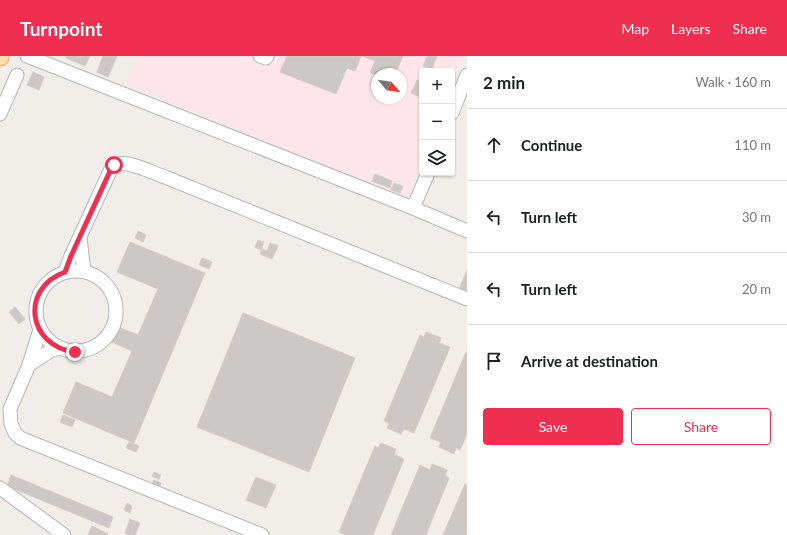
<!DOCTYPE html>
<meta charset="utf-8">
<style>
:root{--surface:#fff;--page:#f6f6f6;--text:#202124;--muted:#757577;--line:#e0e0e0;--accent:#ef2f50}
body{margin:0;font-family:Lato,sans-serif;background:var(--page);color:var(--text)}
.controls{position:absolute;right:12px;top:12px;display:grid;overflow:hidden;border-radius:4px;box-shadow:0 1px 3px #0004}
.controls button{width:36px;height:36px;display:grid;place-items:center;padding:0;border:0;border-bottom:1px solid var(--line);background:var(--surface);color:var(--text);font:20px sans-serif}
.compass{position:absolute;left:371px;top:12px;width:36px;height:36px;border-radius:50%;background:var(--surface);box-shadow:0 1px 3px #0004;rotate:119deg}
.stop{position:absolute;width:12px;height:12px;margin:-9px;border:3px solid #ef2f50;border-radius:50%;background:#fff}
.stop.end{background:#ef2f50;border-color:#fff;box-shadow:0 1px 4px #0008}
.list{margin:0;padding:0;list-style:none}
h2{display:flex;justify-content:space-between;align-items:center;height:52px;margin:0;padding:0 16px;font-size:17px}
h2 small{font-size:13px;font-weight:400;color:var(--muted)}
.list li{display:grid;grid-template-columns:26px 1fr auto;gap:12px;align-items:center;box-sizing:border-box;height:72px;padding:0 16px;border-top:1px solid var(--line)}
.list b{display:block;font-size:15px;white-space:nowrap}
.list em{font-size:13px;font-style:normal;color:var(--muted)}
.actions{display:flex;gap:8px;padding:12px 16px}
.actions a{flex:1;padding:9px 0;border:1px solid var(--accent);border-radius:4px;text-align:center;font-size:14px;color:var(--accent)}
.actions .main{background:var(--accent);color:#fff}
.icon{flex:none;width:22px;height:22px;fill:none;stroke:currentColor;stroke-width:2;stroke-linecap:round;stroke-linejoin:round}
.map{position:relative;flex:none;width:467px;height:479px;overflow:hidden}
header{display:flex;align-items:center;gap:24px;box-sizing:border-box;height:56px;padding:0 20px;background:var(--accent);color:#fff}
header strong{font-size:19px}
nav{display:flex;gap:22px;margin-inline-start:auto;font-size:14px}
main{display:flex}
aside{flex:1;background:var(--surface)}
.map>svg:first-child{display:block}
.medical{fill:#fde5e9;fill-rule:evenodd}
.building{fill:#ccc8c5;stroke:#d6cdc5}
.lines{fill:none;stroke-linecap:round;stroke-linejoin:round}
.minor-casing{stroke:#b3b7ba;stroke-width:15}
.major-casing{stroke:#f6a45b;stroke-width:19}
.minor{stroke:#fff;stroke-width:13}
.major{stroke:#ffdeaf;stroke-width:17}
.route{stroke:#ef2f50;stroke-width:5}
</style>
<header>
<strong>Turnpoint</strong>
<nav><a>Map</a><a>Layers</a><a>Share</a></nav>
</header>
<main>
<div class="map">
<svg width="467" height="479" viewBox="0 0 467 479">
<rect width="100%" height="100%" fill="#f1ede8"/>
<!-- medical -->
<path class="medical" d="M138,0H464L452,30V15H422V104L407,142L126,28ZM377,18H401V42H377Z"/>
<!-- building -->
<g class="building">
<path d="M67,0H90L85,10L66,2Z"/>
<path d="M103,0H117L108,21L97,16Z"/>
<path d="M287,0H361L355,15L347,12L336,38L280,16Z"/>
<path d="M362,0H403L395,18H377V19L370,17L375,5Z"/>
<path d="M427,0H437L432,13L423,10Z"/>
<path d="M33,16L44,21L39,34L27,29Z"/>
<path d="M417,24L422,27V36L420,41L411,37Z"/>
<path d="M375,118L392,125L390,132L372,125Z"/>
<path d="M394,127L403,130L400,137L391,134Z"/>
<path d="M138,175L146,179L143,186L135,182Z"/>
<path d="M258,184L264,186L261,194L255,191Z"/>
<path d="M130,186L205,217L134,387L63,357L76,326L112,341L132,295L110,285L116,270L138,279L158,233L117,216Z"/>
<path d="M270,187L278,190L272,203L260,198L262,193L267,195Z"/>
<path d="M202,202L212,206L209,213L199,209Z"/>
<path d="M467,214V240L458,236Z"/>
<path d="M15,251L25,263L19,268L9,256Z"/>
<path d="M243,257L355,302L309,416L197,371Z"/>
<path d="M426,276L441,282L439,287L450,291L414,377L404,373L401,378L387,372L389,367L384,365L420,279L424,281Z"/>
<path d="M466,296H467V378L460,394L456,392L454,398L439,391L441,386L430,382Z"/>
<path d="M63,359L75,364L72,371L60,366Z"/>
<path d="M129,386L139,390L136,396L126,392Z"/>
<path d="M381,387L396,393L394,398L404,403L373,479H343L344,478L339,476L375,390L378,392Z"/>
<path d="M432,408L447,414L445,420L449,422L426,479H391L420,409L430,414Z"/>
<path d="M154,416L161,419L159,423L152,420Z"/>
<path d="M11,419L113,461L109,472L7,430Z"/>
<path d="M256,421L276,429L266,452L246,444Z"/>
<path d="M154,424L161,427L159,433L151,430Z"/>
<path d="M465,428L467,429V479H443Z"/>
<path d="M127,447L132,450L130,457L124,454Z"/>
<path d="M130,463L140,467L135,479H129L125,477Z"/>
<path d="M92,470L108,478L107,479H88Z"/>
</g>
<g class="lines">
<!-- minor casing -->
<g class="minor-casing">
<g id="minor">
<path d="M27,0L413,152L467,175"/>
<path d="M260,0L266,2L267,0"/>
<path d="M452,57L467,19"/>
<path d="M0,58L17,19"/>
<path d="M413,152L428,117"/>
<path d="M80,182L84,215"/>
<circle cx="76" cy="255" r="40"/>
<path d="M65,216L71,200L111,113C113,111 115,108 118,108C130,105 153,117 165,121L467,243"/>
<path d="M40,274L29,309L10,353L11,368L15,377L20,382L262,479"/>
<path d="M29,309L50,295L59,292"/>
<path d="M0,432L64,479"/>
</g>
</g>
<!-- major casing -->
<g class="major-casing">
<path id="major" d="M0,1V0"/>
</g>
<!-- minor -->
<use href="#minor" class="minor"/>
<!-- major -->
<use href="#major" class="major"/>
</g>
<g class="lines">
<!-- route -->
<path class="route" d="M75,296C27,290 20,232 65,216L71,200L111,113L114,109"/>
</g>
</svg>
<div class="controls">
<button>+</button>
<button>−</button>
<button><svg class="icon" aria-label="layers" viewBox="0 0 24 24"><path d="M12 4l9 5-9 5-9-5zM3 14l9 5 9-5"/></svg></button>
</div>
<svg class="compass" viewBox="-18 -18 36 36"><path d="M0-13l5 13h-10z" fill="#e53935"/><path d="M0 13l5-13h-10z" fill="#757577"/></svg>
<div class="stop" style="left:114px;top:109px"></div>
<div class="stop end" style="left:75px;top:296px"></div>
</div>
<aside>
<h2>2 min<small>Walk · 160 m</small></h2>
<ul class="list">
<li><svg class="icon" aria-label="ahead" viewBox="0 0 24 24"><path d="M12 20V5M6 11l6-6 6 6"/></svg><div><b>Continue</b></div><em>110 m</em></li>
<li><svg class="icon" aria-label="left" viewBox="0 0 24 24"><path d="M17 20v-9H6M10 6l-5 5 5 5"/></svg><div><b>Turn left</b></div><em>30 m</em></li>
<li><svg class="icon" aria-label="left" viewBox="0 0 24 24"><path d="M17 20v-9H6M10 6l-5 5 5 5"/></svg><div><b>Turn left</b></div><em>20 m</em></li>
<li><svg class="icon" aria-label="arrive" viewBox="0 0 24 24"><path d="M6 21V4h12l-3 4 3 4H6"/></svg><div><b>Arrive at destination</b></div></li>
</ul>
<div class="actions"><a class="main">Save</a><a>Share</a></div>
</aside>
</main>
